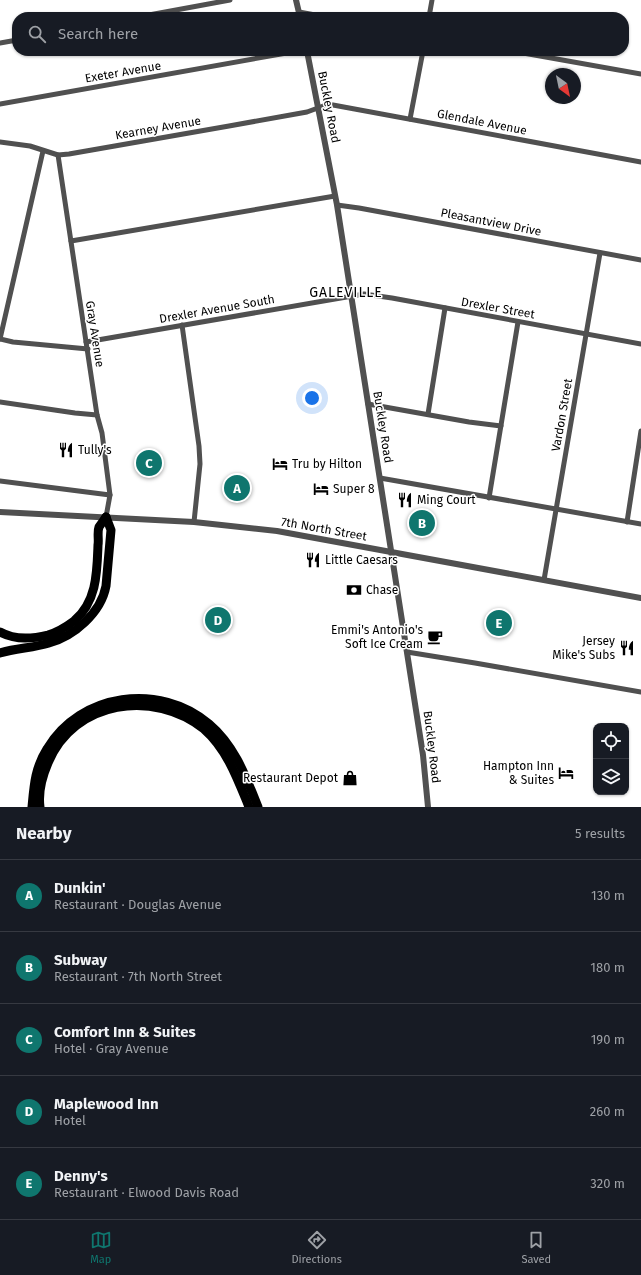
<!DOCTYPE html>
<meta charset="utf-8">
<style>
:root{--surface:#171b24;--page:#20242c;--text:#f1f3f6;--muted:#9ea1a6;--line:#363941;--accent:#0f766e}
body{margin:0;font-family:"Fira Sans",sans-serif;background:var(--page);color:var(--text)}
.controls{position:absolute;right:12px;bottom:12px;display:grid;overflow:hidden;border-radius:8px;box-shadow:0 1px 3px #0004}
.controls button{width:36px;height:36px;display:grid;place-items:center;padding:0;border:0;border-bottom:1px solid var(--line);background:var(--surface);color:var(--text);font:20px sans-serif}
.compass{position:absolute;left:545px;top:68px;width:36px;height:36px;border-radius:50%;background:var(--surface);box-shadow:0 1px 3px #0004;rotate:147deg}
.you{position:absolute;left:312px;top:398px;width:14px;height:14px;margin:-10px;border:3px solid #fff;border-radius:50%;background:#1a73e8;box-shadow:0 0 0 6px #1a73e833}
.badge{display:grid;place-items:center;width:26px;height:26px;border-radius:50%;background:var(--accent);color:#fff;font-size:13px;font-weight:700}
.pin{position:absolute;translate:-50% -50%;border:2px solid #fff;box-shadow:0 1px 4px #0006}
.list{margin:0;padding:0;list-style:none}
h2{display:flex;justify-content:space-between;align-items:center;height:52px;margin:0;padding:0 16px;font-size:17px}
h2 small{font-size:13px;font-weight:400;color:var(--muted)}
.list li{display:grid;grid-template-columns:26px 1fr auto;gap:12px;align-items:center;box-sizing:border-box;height:72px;padding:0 16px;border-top:1px solid var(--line)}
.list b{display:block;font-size:15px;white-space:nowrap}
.list p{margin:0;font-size:13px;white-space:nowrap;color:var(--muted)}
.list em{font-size:13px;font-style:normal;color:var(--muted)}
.icon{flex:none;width:22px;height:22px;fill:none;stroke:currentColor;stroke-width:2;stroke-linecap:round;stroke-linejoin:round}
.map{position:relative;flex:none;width:641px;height:807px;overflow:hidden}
.search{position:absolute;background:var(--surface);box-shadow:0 1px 3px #0004;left:12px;right:12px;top:12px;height:44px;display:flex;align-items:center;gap:10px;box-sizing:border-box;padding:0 14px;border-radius:16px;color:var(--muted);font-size:15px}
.sheet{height:412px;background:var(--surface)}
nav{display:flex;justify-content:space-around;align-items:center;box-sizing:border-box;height:56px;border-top:1px solid var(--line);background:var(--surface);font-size:11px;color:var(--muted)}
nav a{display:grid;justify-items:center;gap:2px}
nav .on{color:var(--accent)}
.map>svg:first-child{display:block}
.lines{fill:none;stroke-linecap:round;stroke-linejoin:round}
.minor{stroke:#505050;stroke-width:5}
.tertiary{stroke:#505050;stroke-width:6}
.motorway{stroke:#000;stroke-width:9}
.labels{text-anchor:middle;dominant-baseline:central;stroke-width:3;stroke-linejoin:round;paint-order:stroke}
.street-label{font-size:12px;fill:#000;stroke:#fff}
.poi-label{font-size:12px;fill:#000;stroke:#fff;text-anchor:start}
.quarter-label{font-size:14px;letter-spacing:1px;fill:#000;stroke:#fff}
</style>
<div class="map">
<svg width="641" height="807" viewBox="0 0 641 807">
<rect width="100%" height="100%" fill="#fff"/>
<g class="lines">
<!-- minor -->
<g class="minor">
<path d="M299,12L326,17"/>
<path d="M138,17L230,0"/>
<path d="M429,17L432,0"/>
<path d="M0,43L17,40"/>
<path d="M512,51L641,74"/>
<path d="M0,104L298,51"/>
<path d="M410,119L423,51"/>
<path d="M0,142L30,146L58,155L69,154L229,126L307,112L326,105H333L641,162"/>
<path d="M58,155L97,415L102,433L110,495L106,517"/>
<path d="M337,205L359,208L641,260"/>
<path d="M71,241L335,196"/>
<path d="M182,325L199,446L200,464L194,522"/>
<path d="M0,339L43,151"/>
<path d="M0,339L13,342L88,349"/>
<path d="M86,342L364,294L392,298L641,344"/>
<path d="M0,402L75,413L97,415"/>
<path d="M368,404L469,422L501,426"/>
<path d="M428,414L445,308"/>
<path d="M380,478L641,524"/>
<path d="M0,481L110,495"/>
<path d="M489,498L518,322"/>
<path d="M627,522L641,431"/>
<path d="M544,580L600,253"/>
<path d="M407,652L475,663L641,692"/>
</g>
<!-- tertiary -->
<g class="tertiary">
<path d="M296,0L300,17"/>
<path d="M307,51L337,205L423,755L428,807"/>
<path d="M0,512L194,522L277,531L641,598"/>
</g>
<!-- motorway -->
<g class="motorway">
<path d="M0,632C14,640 32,639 48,635C58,632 66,627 74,621C97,602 97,572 98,545C99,540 97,532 99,527C101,524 104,520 106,517"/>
<path d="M0,653C16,648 33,648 49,643C74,636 101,613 106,586L111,530L106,517"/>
<path d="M32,807C34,785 35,768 47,749C80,693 160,682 209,724C235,746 246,777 258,807"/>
<path d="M40,807C38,792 42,777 48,763C74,700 154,689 204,729C227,749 238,780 249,807"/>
</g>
</g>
<!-- icons -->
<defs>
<g id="restaurant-bare" transform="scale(1.2)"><path d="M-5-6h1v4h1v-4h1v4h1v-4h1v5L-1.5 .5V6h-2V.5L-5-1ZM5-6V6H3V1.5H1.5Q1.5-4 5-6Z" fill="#000" stroke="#fff" stroke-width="2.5" paint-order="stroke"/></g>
<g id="hotel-bare" transform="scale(1.2)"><path d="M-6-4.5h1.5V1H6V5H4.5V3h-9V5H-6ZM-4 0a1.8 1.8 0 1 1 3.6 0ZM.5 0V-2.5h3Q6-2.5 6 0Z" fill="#000" stroke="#fff" stroke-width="2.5" paint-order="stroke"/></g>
<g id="bank-bare" transform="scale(1.2)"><path d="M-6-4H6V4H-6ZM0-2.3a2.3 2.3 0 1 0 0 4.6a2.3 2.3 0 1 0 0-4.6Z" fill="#000" stroke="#fff" stroke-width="2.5" paint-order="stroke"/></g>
<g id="cafe-bare" transform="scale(1.2)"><path d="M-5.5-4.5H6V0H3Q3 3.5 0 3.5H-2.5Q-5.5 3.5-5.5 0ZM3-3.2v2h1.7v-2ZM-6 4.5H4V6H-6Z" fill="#000" stroke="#fff" stroke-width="2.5" paint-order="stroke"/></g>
<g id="shop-bare" transform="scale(1.2)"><path d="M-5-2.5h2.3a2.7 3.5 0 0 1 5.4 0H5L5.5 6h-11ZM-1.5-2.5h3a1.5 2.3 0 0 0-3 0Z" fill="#000" stroke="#fff" stroke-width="2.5" paint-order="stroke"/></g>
</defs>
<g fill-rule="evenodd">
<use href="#restaurant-bare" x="66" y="450"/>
<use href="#hotel-bare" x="280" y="464"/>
<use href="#hotel-bare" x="321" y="489"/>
<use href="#restaurant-bare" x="405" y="500"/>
<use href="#restaurant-bare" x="313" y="560"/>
<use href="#bank-bare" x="354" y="590"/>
<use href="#cafe-bare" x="435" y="637"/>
<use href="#restaurant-bare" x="627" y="648"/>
<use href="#hotel-bare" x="566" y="773"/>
<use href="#shop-bare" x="350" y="778"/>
</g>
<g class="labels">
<!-- street labels -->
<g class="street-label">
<text transform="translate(123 72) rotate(-10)">Exeter Avenue</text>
<text transform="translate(329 107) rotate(79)">Buckley Road</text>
<text transform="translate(482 122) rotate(11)">Glendale Avenue</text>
<text transform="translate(158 128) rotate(-10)">Kearney Avenue</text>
<text transform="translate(491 222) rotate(11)">Pleasantview Drive</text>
<text transform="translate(498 308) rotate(10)">Drexler Street</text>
<text transform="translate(217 309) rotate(-10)">Drexler Avenue South</text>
<text transform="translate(95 334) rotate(81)">Gray Avenue</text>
<text transform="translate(562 415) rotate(-80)">Vardon Street</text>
<text transform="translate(383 427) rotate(81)">Buckley Road</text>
<text transform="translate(324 529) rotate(10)">7th North Street</text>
<text transform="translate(432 747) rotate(83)">Buckley Road</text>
</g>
<!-- poi labels -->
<g class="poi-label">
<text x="78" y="450">Tully's</text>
<text x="292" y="464">Tru by Hilton</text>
<text x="333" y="489">Super 8</text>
<text x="417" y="500">Ming Court</text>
<text x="325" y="560">Little Caesars</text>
<text x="366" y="590">Chase</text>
<text x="423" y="630" text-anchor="end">Emmi's Antonio's<tspan x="423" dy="14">Soft Ice Cream</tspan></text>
<text x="615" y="641" text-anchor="end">Jersey<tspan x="615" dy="14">Mike's Subs</tspan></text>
<text x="554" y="766" text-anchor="end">Hampton Inn<tspan x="554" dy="14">&amp; Suites</tspan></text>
<text x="338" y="778" text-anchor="end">Restaurant Depot</text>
</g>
<!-- quarter labels -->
<g class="quarter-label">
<text x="346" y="292">GALEVILLE</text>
</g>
</g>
</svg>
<div class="controls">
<button><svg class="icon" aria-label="locate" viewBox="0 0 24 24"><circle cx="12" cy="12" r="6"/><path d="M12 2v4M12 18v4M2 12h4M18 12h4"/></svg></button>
<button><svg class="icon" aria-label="layers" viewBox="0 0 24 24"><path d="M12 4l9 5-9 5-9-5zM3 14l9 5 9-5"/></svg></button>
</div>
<svg class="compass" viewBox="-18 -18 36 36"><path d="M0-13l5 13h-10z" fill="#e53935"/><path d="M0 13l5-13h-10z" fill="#9ea1a6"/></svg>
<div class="you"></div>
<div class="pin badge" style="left:237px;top:488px">A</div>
<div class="pin badge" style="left:422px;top:523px">B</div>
<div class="pin badge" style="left:149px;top:463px">C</div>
<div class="pin badge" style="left:218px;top:620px">D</div>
<div class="pin badge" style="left:499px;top:623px">E</div>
<div class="search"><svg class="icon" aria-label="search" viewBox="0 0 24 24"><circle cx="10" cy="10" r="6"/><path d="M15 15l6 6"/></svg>Search here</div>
</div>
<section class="sheet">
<h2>Nearby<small>5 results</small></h2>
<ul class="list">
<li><span class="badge">A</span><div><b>Dunkin'</b><p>Restaurant · Douglas Avenue</p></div><em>130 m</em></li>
<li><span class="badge">B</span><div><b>Subway</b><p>Restaurant · 7th North Street</p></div><em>180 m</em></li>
<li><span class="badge">C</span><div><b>Comfort Inn &amp; Suites</b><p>Hotel · Gray Avenue</p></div><em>190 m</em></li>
<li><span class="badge">D</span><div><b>Maplewood Inn</b><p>Hotel</p></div><em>260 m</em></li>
<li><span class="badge">E</span><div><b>Denny's</b><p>Restaurant · Elwood Davis Road</p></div><em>320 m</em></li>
</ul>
</section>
<nav>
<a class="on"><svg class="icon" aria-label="map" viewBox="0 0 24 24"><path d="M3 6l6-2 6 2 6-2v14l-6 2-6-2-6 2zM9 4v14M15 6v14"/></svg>Map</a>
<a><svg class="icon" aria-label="directions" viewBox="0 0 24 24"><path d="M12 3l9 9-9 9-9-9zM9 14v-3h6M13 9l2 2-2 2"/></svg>Directions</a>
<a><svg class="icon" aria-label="saved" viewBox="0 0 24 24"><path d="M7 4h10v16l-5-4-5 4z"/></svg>Saved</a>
</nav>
